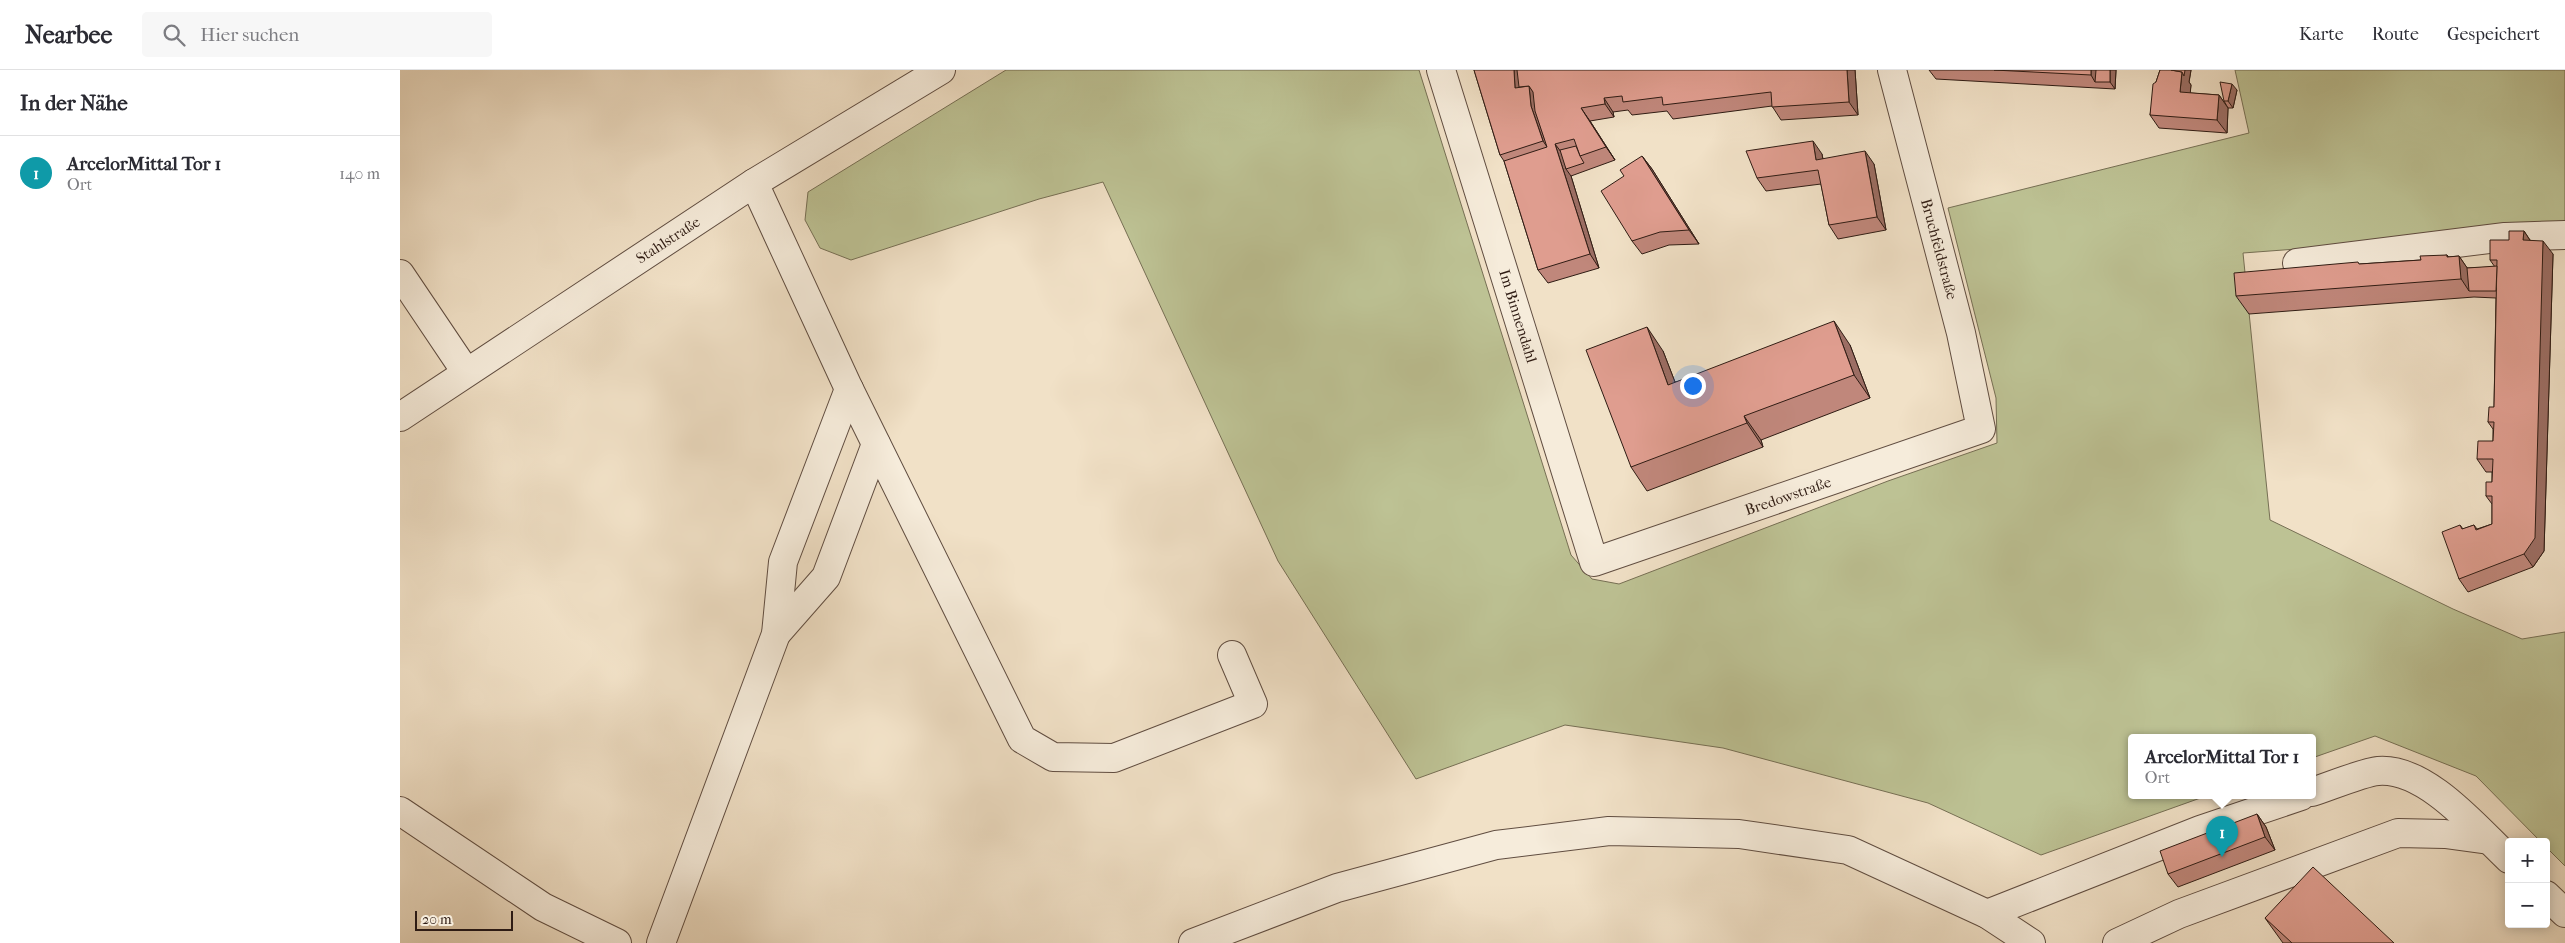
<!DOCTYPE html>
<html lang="de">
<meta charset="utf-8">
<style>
:root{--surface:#fff;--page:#f7f7f7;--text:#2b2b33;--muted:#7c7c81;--line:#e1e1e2;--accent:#0b8043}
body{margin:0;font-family:"IM FELL French Canon",serif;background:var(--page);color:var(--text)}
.controls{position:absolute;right:15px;bottom:15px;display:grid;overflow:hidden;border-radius:5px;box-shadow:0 2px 12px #0003}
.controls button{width:45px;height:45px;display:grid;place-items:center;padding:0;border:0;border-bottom:1px solid var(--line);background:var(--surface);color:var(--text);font:25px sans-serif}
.scale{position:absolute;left:15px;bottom:12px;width:98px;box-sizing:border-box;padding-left:5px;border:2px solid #2f1c14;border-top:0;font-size:14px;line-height:18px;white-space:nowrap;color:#2f1c14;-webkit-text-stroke:4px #f6ecdb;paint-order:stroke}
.you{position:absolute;left:1292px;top:315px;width:18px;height:18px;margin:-12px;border:4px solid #fff;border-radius:50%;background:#1a73e8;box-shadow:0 0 0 8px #1a73e833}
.badge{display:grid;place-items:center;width:32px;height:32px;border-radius:50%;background:var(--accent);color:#fff;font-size:16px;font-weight:700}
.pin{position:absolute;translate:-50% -41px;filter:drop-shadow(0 1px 2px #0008)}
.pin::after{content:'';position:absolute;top:26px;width:18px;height:15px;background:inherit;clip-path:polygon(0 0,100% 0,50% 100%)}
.popup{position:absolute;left:1728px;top:664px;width:188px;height:65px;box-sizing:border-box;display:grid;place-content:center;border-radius:5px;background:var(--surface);filter:drop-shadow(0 1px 4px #0005);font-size:16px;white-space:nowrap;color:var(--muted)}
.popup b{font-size:19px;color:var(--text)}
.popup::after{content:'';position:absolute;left:50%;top:100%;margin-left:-10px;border:10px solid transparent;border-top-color:var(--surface)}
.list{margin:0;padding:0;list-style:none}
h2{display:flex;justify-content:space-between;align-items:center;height:65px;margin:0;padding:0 20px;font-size:21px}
h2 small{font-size:16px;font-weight:400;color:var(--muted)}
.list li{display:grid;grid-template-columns:32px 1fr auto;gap:15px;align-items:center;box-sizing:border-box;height:75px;padding:0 20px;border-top:1px solid var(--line)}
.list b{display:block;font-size:19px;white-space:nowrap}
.list p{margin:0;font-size:16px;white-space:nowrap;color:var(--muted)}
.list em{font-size:16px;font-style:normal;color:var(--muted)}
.icon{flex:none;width:28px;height:28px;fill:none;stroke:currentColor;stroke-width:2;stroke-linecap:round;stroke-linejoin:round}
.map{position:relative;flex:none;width:2165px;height:873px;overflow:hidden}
header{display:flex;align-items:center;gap:30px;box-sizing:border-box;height:70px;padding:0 25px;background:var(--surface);border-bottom:1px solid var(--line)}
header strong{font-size:24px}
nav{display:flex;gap:28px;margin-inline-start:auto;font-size:18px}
.search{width:350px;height:45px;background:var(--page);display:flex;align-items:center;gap:12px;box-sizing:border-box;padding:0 18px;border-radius:5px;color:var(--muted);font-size:19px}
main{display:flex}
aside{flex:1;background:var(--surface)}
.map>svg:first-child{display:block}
.green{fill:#bdc294;stroke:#766f54}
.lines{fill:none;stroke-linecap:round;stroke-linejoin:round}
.minor-casing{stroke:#604d41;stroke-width:30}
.minor{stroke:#f6ecdb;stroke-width:28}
.wall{fill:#c0877b;stroke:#2f1c14}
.shaded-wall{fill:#9c6e64;stroke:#2f1c14}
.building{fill:#df9d8f;stroke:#2f1c14}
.labels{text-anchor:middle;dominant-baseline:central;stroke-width:4;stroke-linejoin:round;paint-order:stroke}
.street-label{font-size:15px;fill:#2f1c14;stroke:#f6ecdb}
</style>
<header>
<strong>Nearbee</strong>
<div class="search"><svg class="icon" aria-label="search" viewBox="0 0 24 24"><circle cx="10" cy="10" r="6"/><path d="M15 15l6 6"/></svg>Hier suchen</div>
<nav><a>Karte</a><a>Route</a><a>Gespeichert</a></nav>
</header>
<main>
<aside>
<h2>In der Nähe<small></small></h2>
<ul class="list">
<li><span class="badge" style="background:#0f9aa8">1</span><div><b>ArcelorMittal Tor 1</b><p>Ort</p></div><em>140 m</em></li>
</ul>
</aside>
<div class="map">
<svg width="2165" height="873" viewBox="0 0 2165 873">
<rect width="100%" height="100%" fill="#f1e1c7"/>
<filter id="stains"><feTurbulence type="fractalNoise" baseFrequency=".004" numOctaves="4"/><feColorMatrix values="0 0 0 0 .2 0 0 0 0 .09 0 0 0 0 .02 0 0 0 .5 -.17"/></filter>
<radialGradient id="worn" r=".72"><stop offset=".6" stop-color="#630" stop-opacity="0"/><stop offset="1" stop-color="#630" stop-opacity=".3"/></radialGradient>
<!-- green -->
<path class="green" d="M606,0H1019L1171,485L1192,509L1219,514L1488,411L1597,373L1596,328L1548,138L1849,63L1835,0H2165V159L1843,183L1870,450L2053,539L2122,569L2165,562V796L2146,777V772H2141L2076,706L1975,666L1912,688V668H1732V726H1806L1641,785L1528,733L1323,678L1165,655L1016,709L878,491L703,112L639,129L451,190L420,178L405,150L408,122Z"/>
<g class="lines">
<!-- minor casing -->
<g class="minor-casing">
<g id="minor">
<path d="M1041,0L1194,492L1581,359L1561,263L1492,0"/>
<path d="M354,113L449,319L622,669L653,687L714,688L853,634L832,585"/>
<path d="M1897,193L2105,167L2165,165"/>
<path d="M0,204L66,302"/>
<path d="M0,347L354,113L541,0"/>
<path d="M376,564L426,507L476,374"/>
<path d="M1912,722C1928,717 1964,702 1978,701C2026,697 2077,759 2109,789"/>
<path d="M0,741L143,837L217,873"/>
<path d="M2146,825L2165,843"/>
<path d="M1587,844L1800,760L1901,726"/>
<path d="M261,873L376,564L383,492L449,319"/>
<path d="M793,873L937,818L1096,775L1209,761L1339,764L1448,780L1587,844L1631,873"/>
<path d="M1717,873L1779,844L1998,763L2045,764L2089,770"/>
</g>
</g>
<!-- minor -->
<use href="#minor" class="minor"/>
</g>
<!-- wall -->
<g class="wall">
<path d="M1074,0H1455L1458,45L1381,50L1372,36L1273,49L1267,41L1232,45L1228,40L1213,42L1214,47L1190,51L1215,90L1171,106L1199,198L1148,213L1138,200L1104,91L1100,85Z"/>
<path d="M1529,0H1716L1715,19L1536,9Z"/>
<path d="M1760,0H1791L1789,12L1791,15L1790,23L1819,25L1828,38L1827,63L1759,58L1750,45L1756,12Z"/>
<path d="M1837,20L1833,38H1828L1824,31Z"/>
<path d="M1422,84L1423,89L1474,94L1486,160L1438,169L1429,155L1421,114L1366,121L1357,108Z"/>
<path d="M1242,86L1252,99L1299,174L1269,175L1242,184L1232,171Z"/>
<path d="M2124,161L2130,170L2153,184L2144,481L2133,497L2068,522L2059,509L2060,455L2063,459L2074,455L2077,459L2092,454V434L2086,426L2092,412V402H2086L2077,389L2093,371V359L2088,352L2094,337L2096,228L2074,227L1849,244L1836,226L1960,194L2021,190L2047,185L2049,187L2059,186L2067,198L2095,197L2090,190L2109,170Z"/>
<path d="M1450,275L1470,328L1361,370L1363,377L1247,421L1231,397L1263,281L1275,312Z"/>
<path d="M1857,744L1866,757L1875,780L1778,817L1768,804Z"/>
<path d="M1865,848L1994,873H1883Z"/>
</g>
<!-- shaded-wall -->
<g class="shaded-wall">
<path d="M1114,0H1126L1127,23L1115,18Z"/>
<path d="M1447,0H1455L1458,45L1449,32Z"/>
<path d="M1691,0H1701L1695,12L1691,5Z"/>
<path d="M1710,0H1716L1715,19L1710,12Z"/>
<path d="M1785,0H1791L1789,12L1791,15L1789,36L1780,22L1782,2Z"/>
<path d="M1832,14L1837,20L1833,38L1828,31Z"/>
<path d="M1129,16L1143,35L1156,90L1143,71L1131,36Z"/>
<path d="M1819,25L1828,38L1827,63L1817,50Z"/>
<path d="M1204,28L1213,42L1214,47L1205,34Z"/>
<path d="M1181,38L1190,51L1215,90L1206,77Z"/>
<path d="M1413,71L1422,84L1425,103L1416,90Z"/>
<path d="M1155,74L1165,87L1166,99L1171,106L1199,198L1190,184Z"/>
<path d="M1465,81L1474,94L1486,160L1477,147Z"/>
<path d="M1242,86L1252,99L1299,174L1289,160Z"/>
<path d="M2124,161L2133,175L2123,170Z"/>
<path d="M2143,171L2153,184L2144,481L2133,497L2124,484Z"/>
<path d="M2047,185L2060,203L2059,186L2072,205L2069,221L2047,187Z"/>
<path d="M1434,251L1450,275L1470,328L1454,305Z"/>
<path d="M1247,257L1263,281L1285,338L1268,315Z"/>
<path d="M1344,346L1361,370L1363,377L1347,353Z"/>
<path d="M1857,744L1866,757L1875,780L1865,767Z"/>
</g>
<!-- building -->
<g class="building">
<path d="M1074,0H1114L1115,18L1129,16L1131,36L1143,71L1100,85Z"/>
<path d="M1117,0H1447L1449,32L1372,37L1371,22L1263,35L1262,27L1223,32L1222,26L1204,28L1205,34L1181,38L1206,77L1180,86L1174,69L1155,74L1190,184L1138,200L1104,91L1147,77L1135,41L1133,22L1129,16L1119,17Z"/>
<path d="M1594,0H1691V5Z"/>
<path d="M1696,0H1710V12H1695Z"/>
<path d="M1760,0H1771L1782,2L1780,22L1819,25L1817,50L1750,45L1753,14L1756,12Z"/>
<path d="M1771,0H1785L1784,6L1782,2Z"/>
<path d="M1820,12L1832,14L1828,31H1824Z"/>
<path d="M1413,71L1416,90L1465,81L1477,147L1429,155L1418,100L1357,108L1346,81Z"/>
<path d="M1176,76L1180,86L1184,93L1166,99L1160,80Z"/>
<path d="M1242,86L1289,160L1260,162L1232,171L1201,121L1224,106L1220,100Z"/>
<path d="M2109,161H2124L2123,170L2143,171L2135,468L2124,484L2059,509L2042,462L2060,455L2062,459L2074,455L2076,460L2092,454V426H2086V412H2092L2093,389H2077L2078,371H2093L2094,352H2088L2089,337H2094L2097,190H2090V170H2109Z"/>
<path d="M2047,185V187L2059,186L2061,209L1836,226L1834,203L1958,192L1959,194L2021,190L2020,186Z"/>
<path d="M2097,196L2096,221H2069L2067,198Z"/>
<path d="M1434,251L1454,305L1344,346L1347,353L1231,397L1186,280L1247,257L1268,315Z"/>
<path d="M1857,744L1865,767L1768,804L1760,781Z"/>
<path d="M1913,797L1994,873H1892L1865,848Z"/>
</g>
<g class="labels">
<!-- street labels -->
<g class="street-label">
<text transform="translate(268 170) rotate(-33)">Stahlstraße</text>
<text transform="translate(1539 179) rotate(75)">Bruchfeldstraße</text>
<text transform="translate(1118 246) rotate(73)">Im Binnendahl</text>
<text transform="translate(1388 426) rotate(-19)">Bredowstraße</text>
</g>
</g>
<rect width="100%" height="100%" filter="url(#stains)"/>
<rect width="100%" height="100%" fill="url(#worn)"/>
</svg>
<div class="controls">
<button>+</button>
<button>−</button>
</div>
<div class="scale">20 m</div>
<div class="you"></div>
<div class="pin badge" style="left:1822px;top:787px;background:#0f9aa8">1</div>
<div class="popup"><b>ArcelorMittal Tor 1</b>Ort</div>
</div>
</main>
